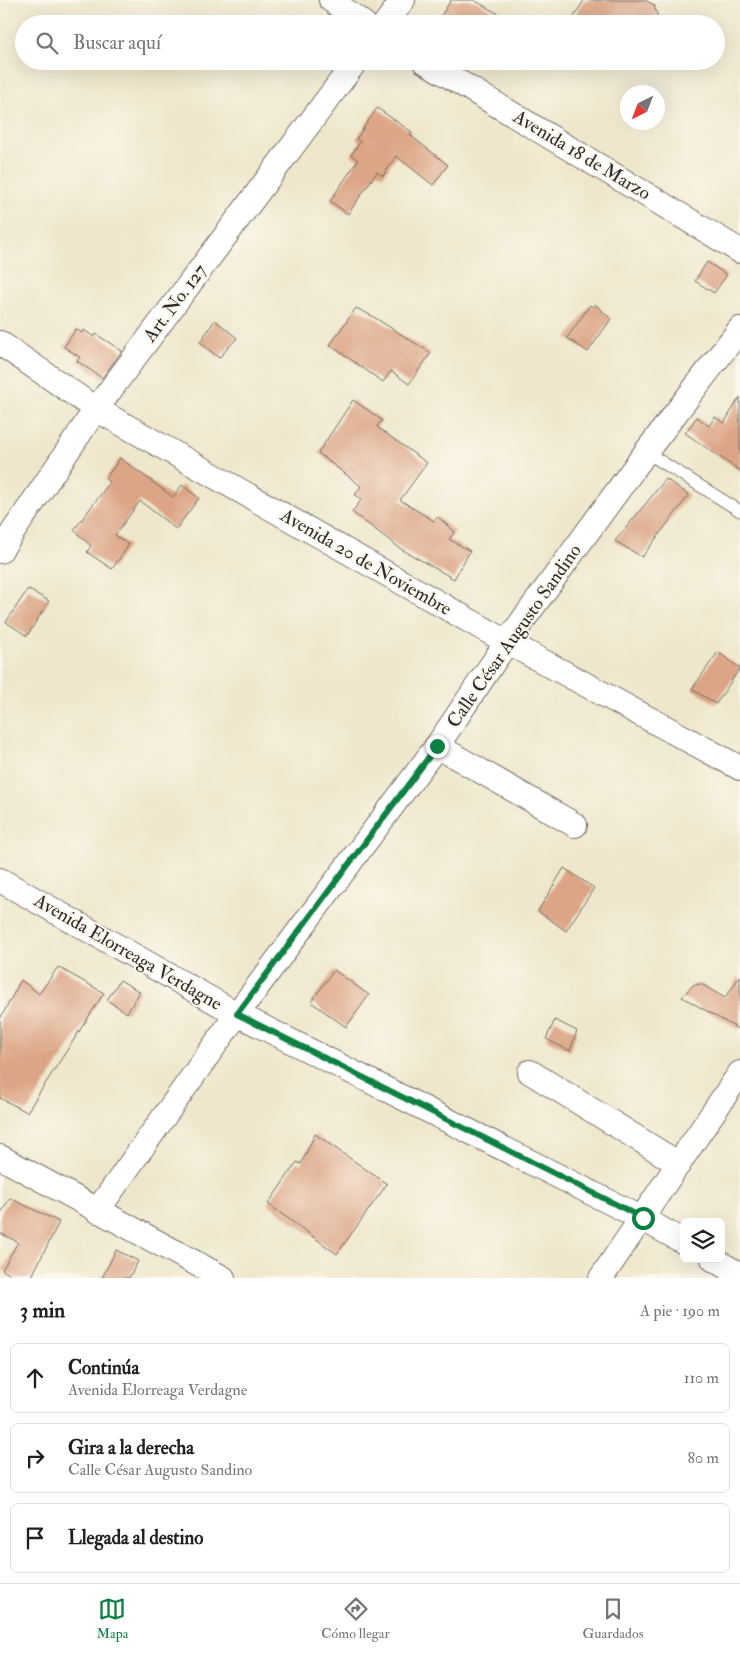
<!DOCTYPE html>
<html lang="es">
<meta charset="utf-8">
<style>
:root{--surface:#fff;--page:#f6f6f6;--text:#202124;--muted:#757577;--line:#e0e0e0;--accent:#0b8043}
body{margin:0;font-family:"IM FELL Double Pica",serif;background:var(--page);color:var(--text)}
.controls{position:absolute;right:15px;bottom:15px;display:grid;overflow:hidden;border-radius:8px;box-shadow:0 5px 20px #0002}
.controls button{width:45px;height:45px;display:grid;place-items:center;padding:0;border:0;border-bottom:1px solid var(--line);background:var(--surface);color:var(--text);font:25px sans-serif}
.compass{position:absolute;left:620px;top:85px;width:45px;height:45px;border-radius:50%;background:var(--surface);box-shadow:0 5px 20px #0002;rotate:222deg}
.stop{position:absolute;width:15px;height:15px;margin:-11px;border:4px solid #0b8043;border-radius:50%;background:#fff}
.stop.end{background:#0b8043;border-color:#fff;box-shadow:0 1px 5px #0008}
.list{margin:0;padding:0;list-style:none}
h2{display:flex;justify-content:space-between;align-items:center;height:65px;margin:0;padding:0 20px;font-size:21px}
h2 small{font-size:16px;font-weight:400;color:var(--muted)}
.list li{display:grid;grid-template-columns:32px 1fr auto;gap:15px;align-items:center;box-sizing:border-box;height:70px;margin:0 10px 10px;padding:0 10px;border:1px solid var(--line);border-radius:8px}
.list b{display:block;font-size:19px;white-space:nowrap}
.list p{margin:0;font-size:16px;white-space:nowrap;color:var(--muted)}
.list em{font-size:16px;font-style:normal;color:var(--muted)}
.icon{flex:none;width:28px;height:28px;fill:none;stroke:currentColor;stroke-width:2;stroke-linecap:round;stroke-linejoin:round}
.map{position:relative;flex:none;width:740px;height:1278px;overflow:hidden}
.search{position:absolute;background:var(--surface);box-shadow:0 5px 20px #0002;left:15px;right:15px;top:15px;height:55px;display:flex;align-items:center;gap:12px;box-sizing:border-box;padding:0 18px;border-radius:28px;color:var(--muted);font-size:19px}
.sheet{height:305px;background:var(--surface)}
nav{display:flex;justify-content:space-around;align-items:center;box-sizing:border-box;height:70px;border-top:1px solid var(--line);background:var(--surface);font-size:14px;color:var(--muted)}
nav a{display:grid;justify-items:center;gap:2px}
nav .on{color:var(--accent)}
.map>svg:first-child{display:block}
.building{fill:#dca585}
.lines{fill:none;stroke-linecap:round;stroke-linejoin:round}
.lane-casing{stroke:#706d63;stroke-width:13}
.street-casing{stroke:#706d63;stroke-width:26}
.lane{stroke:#fff;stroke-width:11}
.street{stroke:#fff;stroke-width:24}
.route{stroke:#0b8043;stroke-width:6}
.labels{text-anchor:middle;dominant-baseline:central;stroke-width:4;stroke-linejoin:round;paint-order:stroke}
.street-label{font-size:19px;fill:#2b2b2b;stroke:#fbf7ec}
</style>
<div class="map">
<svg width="740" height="1278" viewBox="0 0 740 1278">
<rect width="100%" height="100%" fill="#fbf7ec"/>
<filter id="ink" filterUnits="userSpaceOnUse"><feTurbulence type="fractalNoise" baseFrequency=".02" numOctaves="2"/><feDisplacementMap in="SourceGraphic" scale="10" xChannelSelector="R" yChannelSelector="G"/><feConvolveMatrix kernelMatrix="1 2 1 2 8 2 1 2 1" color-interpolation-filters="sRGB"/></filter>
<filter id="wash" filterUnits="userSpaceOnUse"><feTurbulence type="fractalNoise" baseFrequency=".0096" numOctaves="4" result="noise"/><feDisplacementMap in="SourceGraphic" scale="20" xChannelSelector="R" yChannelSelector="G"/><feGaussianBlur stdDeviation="1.12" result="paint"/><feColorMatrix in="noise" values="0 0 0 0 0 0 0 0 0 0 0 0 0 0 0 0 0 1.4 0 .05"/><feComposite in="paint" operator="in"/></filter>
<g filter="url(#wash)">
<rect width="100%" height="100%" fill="#efe7cc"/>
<g id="blocks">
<!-- building -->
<g class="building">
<path d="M451,0H474L516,24H436Z"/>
<path d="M584,0H645L654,5L660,24H570Z"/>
<path d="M377,108L412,132L410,135L448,165L433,185L396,156L383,176L377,172L348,214L330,201L358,160L351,155L360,142L356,139Z"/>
<path d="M707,262L727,275L714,293L695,281Z"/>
<path d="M595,304L611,319L588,352L567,338L590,305L593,307Z"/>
<path d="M356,308L372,316L431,353L409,384L391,371L383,382L330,345Z"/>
<path d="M215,320L237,338L219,358L200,342Z"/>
<path d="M76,329L82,333L84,330L94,337L96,334L122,351L102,378L77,361L80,357L64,347Z"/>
<path d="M740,397V471L685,433L697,417L709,426L715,417L724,423Z"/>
<path d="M353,400L382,420L377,427L427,463L400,500L434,521L438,517L455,532L449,539L470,551L454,579L401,549L352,512L362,499L355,495L361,486L318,453Z"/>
<path d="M120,458L173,497L182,485L199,498L176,529L140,501L115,535L129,545L112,569L87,552L91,546L74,530L110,482L105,479Z"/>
<path d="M666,479L689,495L642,557L615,541Z"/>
<path d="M28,589L49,601L27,636L6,622Z"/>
<path d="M718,652L740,668L716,704L692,689Z"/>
<path d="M564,868L594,888L566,931L538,911Z"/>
<path d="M58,967L104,993L27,1112L0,1098V1019L21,980L39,994Z"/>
<path d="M334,970L369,995L346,1027L311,1002Z"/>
<path d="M740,976V1030L682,997L693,985L701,984L725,998Z"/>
<path d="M120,980L140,992L127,1013L107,1000Z"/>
<path d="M555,1020L577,1031L570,1051L546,1039Z"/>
<path d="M315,1134L387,1184L337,1254L268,1204L297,1162L301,1164Z"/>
<path d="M10,1198L59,1222L31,1278H17L2,1270L18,1242L0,1233V1215Z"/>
<path d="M116,1250L138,1261L129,1278H102Z"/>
</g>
</g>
</g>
<g filter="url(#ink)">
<use href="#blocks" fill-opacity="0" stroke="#706d63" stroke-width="1"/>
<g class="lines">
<!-- lane casing -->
<g class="lane-casing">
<path id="lane" d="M646,452L740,511"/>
</g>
<!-- street casing -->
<g class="street-casing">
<g id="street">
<path d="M331,0L364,24"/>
<path d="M385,24L403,0"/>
<path d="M424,61L740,251"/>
<path d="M0,343L96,409L507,642L740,768"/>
<path d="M0,551L96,409L356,61"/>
<path d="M437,746L575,825"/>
<path d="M0,880L237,1014L643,1219L684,1242"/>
<path d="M530,1072L679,1164"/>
<path d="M0,1157L223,1278"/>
<path d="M97,1211L237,1014L437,746L507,642L646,452L740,329"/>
<path d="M713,1259L740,1275"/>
<path d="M601,1278L740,1073"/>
</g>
</g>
<!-- lane -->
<use href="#lane" class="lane"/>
<!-- street -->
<use href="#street" class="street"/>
</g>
</g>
<g class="lines" filter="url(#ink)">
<!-- route -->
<path class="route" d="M437,746L237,1014L643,1218"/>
</g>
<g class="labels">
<!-- street labels -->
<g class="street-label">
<text transform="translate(582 155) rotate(31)">Avenida 18 de Marzo</text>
<text transform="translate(175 303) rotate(-53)">Art. No. 127</text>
<text transform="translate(366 562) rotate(30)">Avenida 20 de Noviembre</text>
<text transform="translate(514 636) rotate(-55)">Calle César Augusto Sandino</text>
<text transform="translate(128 952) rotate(30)">Avenida Elorreaga Verdagne</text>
</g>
</g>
</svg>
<div class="controls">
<button><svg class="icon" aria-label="layers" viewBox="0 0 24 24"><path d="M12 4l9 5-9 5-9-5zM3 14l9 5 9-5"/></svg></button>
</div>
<svg class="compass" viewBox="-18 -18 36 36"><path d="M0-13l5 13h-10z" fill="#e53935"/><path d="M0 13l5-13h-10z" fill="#757577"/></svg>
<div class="stop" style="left:643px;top:1218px"></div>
<div class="stop end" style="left:437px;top:746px"></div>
<div class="search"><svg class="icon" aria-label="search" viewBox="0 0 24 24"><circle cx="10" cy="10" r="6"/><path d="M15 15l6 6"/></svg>Buscar aquí</div>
</div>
<section class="sheet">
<h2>3 min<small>A pie · 190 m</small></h2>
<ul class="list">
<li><svg class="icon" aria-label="ahead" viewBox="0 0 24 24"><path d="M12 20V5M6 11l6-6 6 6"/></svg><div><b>Continúa</b><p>Avenida Elorreaga Verdagne</p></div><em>110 m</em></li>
<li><svg class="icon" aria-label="right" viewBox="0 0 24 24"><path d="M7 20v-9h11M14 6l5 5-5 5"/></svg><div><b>Gira a la derecha</b><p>Calle César Augusto Sandino</p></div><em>80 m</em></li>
<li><svg class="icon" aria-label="arrive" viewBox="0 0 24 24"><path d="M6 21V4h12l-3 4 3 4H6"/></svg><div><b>Llegada al destino</b></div></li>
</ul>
</section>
<nav>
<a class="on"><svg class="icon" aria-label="map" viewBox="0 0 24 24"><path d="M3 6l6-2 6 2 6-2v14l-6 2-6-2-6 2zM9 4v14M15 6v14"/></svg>Mapa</a>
<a><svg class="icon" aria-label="directions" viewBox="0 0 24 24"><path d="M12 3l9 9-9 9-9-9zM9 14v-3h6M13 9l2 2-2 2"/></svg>Cómo llegar</a>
<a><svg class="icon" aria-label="saved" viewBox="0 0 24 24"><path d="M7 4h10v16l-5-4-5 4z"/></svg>Guardados</a>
</nav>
